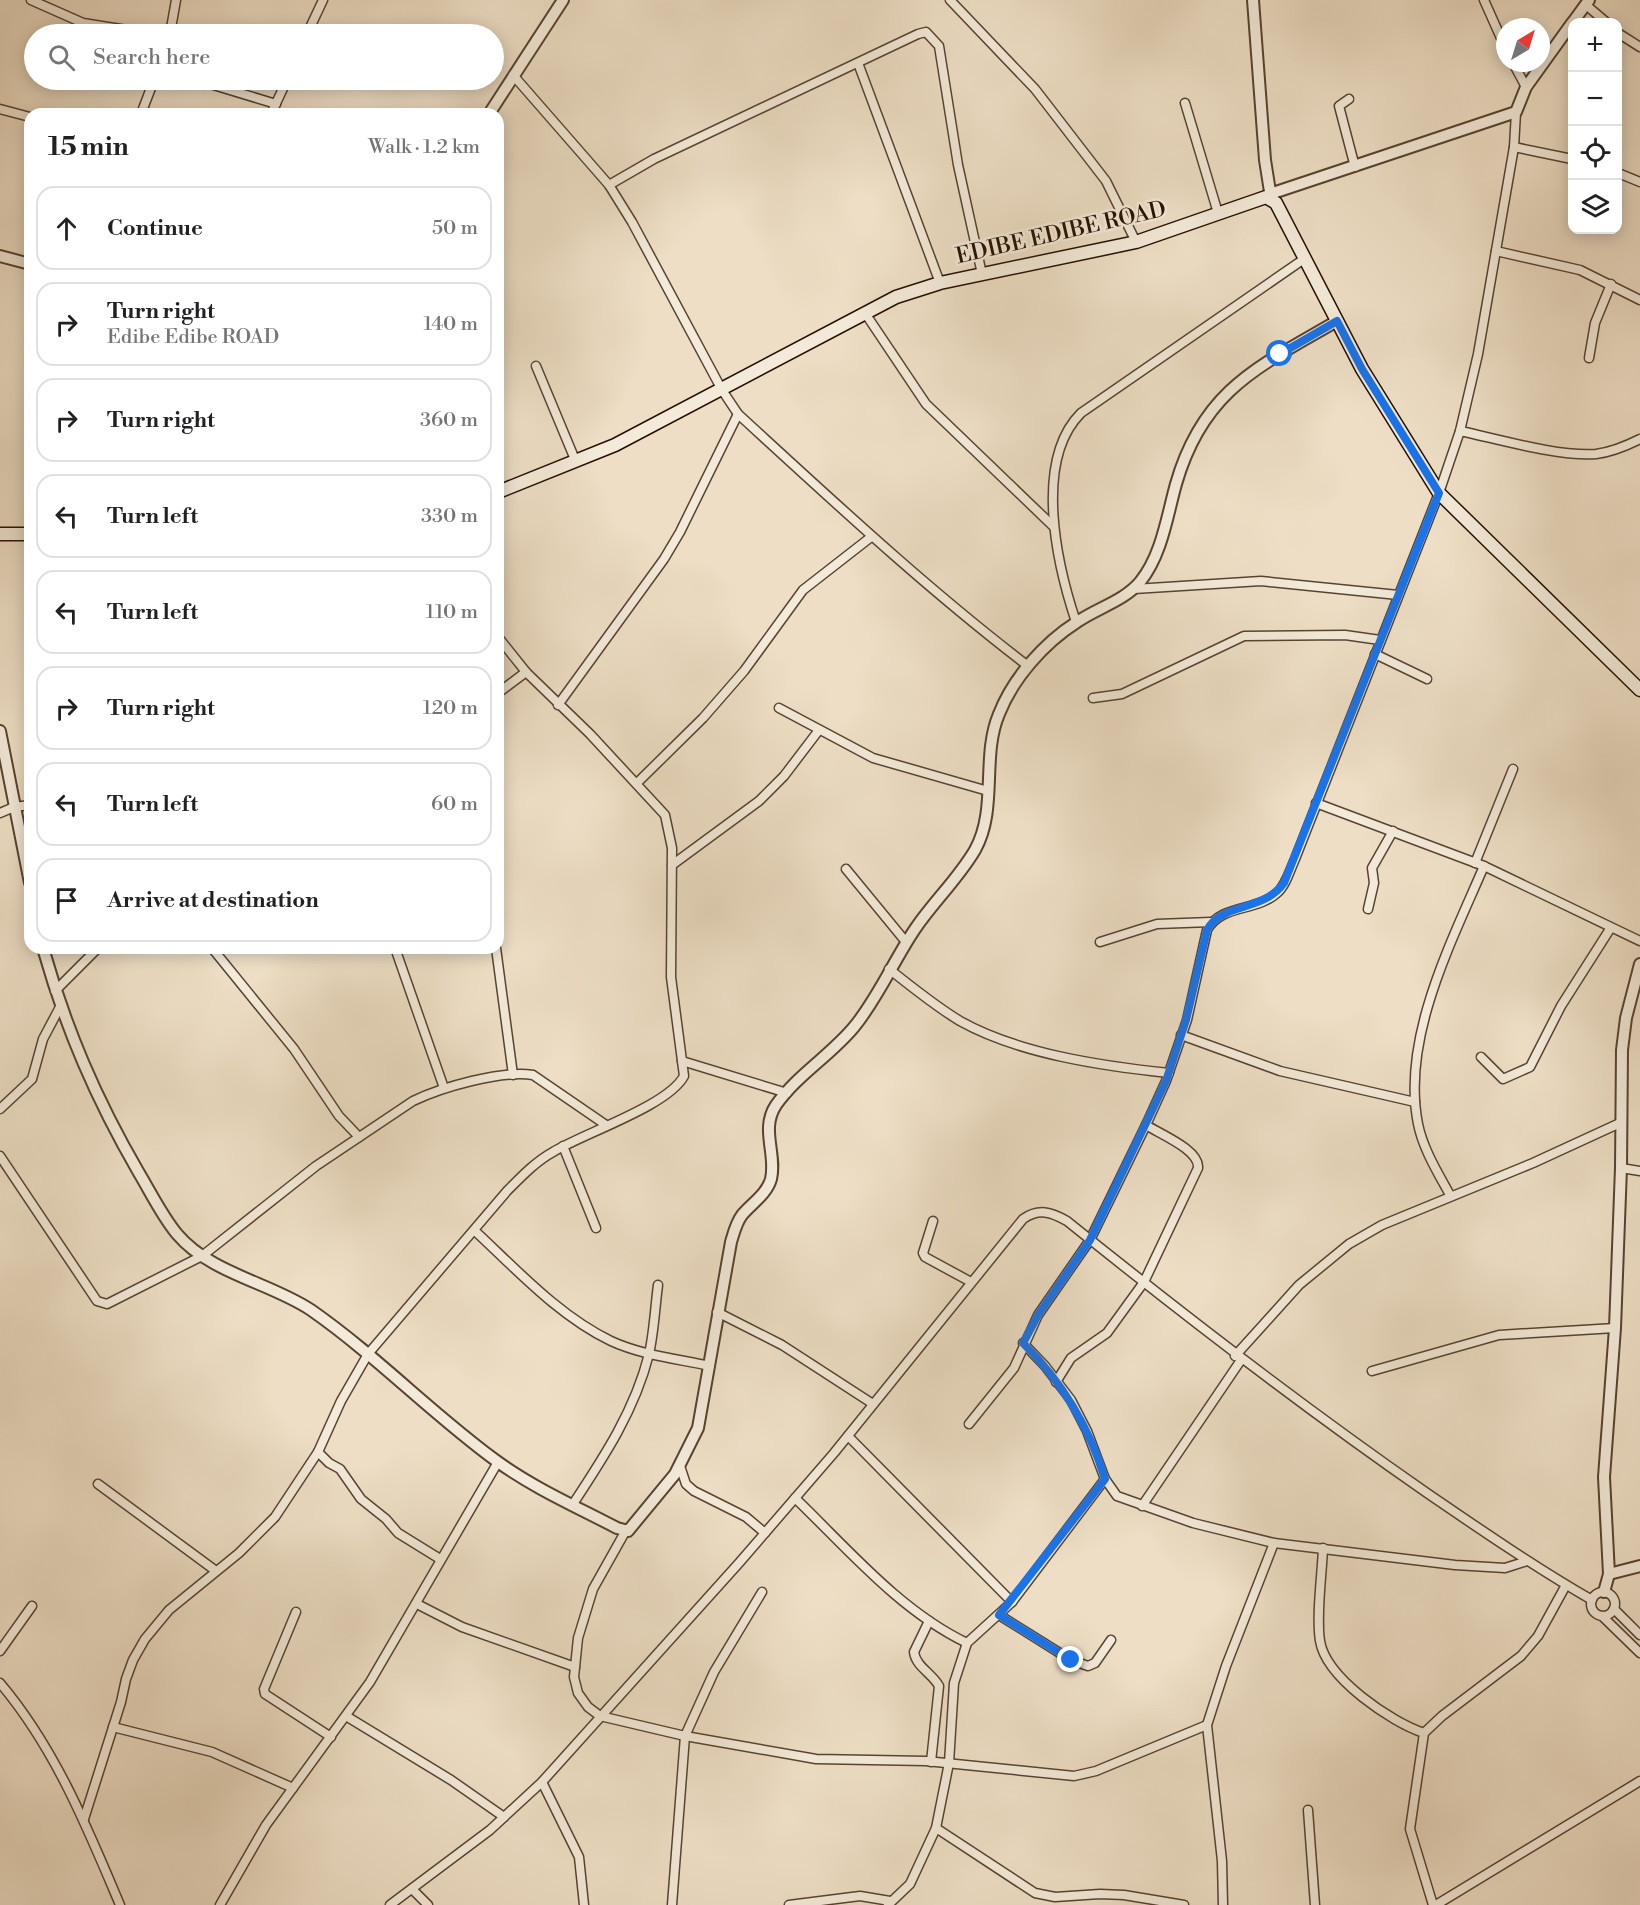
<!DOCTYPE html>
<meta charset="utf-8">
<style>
:root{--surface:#fff;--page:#f6f6f6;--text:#202124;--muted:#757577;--line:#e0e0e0}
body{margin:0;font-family:"Libre Bodoni",serif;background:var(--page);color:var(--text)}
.controls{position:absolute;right:18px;top:18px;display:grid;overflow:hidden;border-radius:12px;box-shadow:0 3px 15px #0003}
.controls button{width:54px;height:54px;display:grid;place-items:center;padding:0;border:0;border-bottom:2px solid var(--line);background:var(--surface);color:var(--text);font:30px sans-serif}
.compass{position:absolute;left:1496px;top:18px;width:54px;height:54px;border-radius:50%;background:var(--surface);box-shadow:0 3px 15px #0003;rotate:38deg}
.stop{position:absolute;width:18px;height:18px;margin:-14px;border:4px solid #1a73e8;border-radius:50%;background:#fff}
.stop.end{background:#1a73e8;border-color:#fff;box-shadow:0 2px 6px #0008}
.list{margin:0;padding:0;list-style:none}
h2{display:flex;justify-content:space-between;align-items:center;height:78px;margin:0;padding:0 24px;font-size:26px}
h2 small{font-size:20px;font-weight:400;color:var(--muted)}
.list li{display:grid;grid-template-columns:39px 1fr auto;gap:18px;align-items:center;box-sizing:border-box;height:84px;margin:0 12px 12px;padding:0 12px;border:2px solid var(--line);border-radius:18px}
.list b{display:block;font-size:22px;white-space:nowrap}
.list p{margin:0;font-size:20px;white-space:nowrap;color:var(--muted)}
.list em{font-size:20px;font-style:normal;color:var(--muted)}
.icon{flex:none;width:33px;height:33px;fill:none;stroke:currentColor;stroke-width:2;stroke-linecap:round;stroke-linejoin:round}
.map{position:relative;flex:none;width:1640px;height:1905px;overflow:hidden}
.search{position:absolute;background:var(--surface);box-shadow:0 3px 15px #0003;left:24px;top:24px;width:480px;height:66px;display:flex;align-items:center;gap:15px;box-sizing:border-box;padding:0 21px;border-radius:33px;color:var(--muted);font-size:22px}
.panel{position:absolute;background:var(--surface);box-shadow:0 3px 15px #0003;left:24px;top:108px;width:480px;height:846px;border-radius:18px}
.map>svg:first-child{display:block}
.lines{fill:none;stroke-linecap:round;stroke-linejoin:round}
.minor-casing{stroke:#584331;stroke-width:11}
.tertiary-casing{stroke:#584331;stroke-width:14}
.secondary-casing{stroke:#270f00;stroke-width:15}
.minor{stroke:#f3ead9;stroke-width:8}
.tertiary{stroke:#f3ead9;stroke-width:10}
.secondary{stroke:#f3ead9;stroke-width:12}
.route{stroke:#1a73e8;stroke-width:8}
.labels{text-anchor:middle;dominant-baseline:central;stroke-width:5;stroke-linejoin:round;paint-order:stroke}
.street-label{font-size:22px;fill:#270f00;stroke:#f3ead9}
</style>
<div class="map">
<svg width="1640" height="1905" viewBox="0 0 1640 1905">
<rect width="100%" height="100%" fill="#eddec5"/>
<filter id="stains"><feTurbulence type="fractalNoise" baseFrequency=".00333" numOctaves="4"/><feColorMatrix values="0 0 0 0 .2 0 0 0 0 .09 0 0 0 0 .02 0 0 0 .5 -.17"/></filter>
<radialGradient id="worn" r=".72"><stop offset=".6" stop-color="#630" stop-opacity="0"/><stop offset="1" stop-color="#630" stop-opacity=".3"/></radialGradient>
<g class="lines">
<!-- minor casing -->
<g class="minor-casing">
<g id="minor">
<path d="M31,0L83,23L152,34"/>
<path d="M950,0L1035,89L1106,181L1136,242"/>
<path d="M1484,0L1505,47"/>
<path d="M1586,5L1606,22"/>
<path d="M1618,33L1640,47"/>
<path d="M170,34L176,0"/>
<path d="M307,34L323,0"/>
<path d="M858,63L940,283"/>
<path d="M1513,63L1526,87"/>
<path d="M513,75L609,185L632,222L722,390L738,414C833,501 926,588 1028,666"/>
<path d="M197,80L276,104"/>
<path d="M1349,99L1339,106L1355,167"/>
<path d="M1185,103L1218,213"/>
<path d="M0,109L30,117"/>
<path d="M141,114L154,80"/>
<path d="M271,114L287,80"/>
<path d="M1514,147L1572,159"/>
<path d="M1618,173L1640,182"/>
<path d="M609,185L654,159L918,34L926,32L939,46L958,165L982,274"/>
<path d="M1496,251L1580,270L1640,300"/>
<path d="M865,313L926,404L1053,526"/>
<path d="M1589,358L1595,323L1611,284"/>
<path d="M536,366L576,462"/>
<path d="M1460,431C1498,439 1559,457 1596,454C1612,452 1626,446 1640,439"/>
<path d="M1134,589L1261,581L1398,595"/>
<path d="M1076,622C1057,565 1033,461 1081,413L1304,259"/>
<path d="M1375,654L1427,679"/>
<path d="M498,693L526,672"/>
<path d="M1093,698L1122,694L1244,636L1345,635L1380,640"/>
<path d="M558,705L664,559L680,532L738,414"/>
<path d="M779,708L873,758L988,791"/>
<path d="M637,783L703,718L744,671L803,590L871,537"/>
<path d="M1316,803L1484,866L1640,941"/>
<path d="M0,813L14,807L30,805"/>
<path d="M1475,863L1513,769"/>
<path d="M672,865L759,801L784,776L819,730"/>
<path d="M846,869L906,942"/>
<path d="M1368,909L1374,883L1372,868L1393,831"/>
<path d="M1100,942L1157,924L1211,922"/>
<path d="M212,948L294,1049L339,1116L359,1137"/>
<path d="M395,948L444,1088"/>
<path d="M496,948L513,1075"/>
<path d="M889,969C912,987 935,1006 960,1021C1019,1054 1102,1066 1169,1073"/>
<path d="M55,991L98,948"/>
<path d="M1181,1035L1280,1071L1415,1102"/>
<path d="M1481,1057L1503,1079L1530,1067L1561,1006L1610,929"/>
<path d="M682,1061L787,1093"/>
<path d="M0,1109L32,1079L43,1039L60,1007"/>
<path d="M563,1146L596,1228"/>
<path d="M0,1156L97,1301L107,1304L202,1256L316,1166L413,1101C442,1087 502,1070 533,1075L606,1125"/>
<path d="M1621,1168L1640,1171"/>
<path d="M1450,1195C1438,1173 1423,1149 1418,1124C1401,1039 1451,943 1484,866"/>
<path d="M933,1221L923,1253L925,1257L971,1282"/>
<path d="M475,1231C517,1270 559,1316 611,1341C641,1355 678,1359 710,1366"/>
<path d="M717,1312L782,1345L873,1404"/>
<path d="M1023,1343L1045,1366L1071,1400L1087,1431L1105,1479L1117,1496L1193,1523L1274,1543L1455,1565L1505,1568L1527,1561"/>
<path d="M1235,1356L1299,1285L1349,1244L1382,1225L1533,1163L1620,1123"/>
<path d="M1372,1371L1499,1335L1615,1328"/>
<path d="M1056,1382L1071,1358L1107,1333L1144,1282L1198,1168C1200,1150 1160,1134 1146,1125"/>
<path d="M969,1424L1014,1368L1038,1315L1090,1240L1146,1125L1166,1081L1187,1020L1207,930C1221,904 1256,912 1277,893C1286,885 1290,870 1295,859L1439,493L1460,431L1478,354L1514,147L1516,112"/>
<path d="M848,1436L1012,1602"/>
<path d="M318,1452L329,1463L340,1469L361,1499L386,1519L398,1533L440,1559"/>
<path d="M680,1466L686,1484L694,1491L746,1517L765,1533"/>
<path d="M98,1484L216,1571"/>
<path d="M795,1498C848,1549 900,1611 967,1643"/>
<path d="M573,1504C604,1457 635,1410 649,1354C654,1332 655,1308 658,1285"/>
<path d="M1142,1506L1241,1360"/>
<path d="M625,1532L593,1589L578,1638L574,1677L578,1693L588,1707L600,1716L685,1736L816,1759L926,1761L1074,1776L1096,1771L1207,1725"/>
<path d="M1323,1548C1322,1575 1316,1615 1320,1641C1326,1678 1391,1722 1424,1733"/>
<circle cx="1603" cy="1604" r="12"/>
<path d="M417,1604L462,1627L575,1667"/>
<path d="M1614,1609L1640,1635"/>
<path d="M296,1612L264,1689L265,1694L331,1737"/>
<path d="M999,1615L1071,1660L1088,1666L1095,1663L1111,1640"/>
<path d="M1602,1616L1640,1653"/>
<path d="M929,1621L914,1652C916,1667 932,1673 939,1686L931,1762"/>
<path d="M0,1651L32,1606"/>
<path d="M0,1683C55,1748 87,1827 120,1905"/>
<path d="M346,1716L451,1780L504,1817"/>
<path d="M113,1727L212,1752L293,1788"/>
<path d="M542,1782L579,1857L584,1905"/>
<path d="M1308,1810L1315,1905"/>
<path d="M84,1819L121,1702L126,1679L133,1660L145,1639L169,1610L239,1553L275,1517L318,1452L341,1401L368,1354L507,1191C521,1177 535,1162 553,1152C584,1133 668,1106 684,1076L671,977L672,848L665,815L590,734L526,672L498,637"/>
<path d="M936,1828L1035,1893L1055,1897L1100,1894L1124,1895L1184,1905"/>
<path d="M412,1889L428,1905"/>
<path d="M220,1905L266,1825L370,1682L498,1462"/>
<path d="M390,1905L490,1830L542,1782L739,1563L834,1453L1023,1219C1039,1208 1051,1212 1067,1221C1185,1316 1303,1407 1427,1493C1481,1530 1535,1567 1592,1600"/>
<path d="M672,1905L685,1736L714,1672L762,1592"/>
<path d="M789,1905L860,1896L890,1901"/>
<path d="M888,1905L910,1884L936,1828L949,1763L954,1683L967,1643L1012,1602L1105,1479"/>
<path d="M1223,1905L1222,1861L1207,1725L1226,1666L1274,1543"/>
<path d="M1433,1905L1410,1829L1424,1733L1442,1716L1521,1656L1538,1636L1566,1585"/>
<path d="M1436,1905L1640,1781"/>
</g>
</g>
<!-- tertiary casing -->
<g class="tertiary-casing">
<g id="tertiary">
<path d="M1253,0L1265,160L1271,198"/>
<path d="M1573,22L1589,0"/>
<path d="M489,114L563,0"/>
<path d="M1270,194L1516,112L1526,87L1572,23"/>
<path d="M0,256L30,264"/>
<path d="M0,731L30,883"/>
<path d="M43,948C66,1029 96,1099 139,1173C151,1193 162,1216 177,1234C211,1274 269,1282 311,1310C377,1356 433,1415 498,1462C534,1488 577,1507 617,1528L628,1531L675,1474L698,1428L731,1242C734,1232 736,1223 742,1215C751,1204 767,1194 771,1179C777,1154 760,1129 776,1105C797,1075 831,1055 854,1027C878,998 894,960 915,929C934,901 958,879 975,850C998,809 981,756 999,714C1013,678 1044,643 1077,622C1097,608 1124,601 1140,582C1162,555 1167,516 1176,484C1203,390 1258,367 1337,321"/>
<path d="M1609,1574L1640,1566"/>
<path d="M1604,1592L1609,1574L1604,1477L1615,1328L1621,1168L1622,1050L1626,1018L1640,964"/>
</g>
</g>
<!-- secondary casing -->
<g class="secondary-casing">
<g id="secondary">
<path d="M498,492L615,445L896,297L940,283L1136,242L1266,197L1276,203L1362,369L1439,493L1640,690"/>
<path d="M0,534H30"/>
</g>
</g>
<!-- minor -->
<use href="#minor" class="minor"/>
<!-- tertiary -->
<use href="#tertiary" class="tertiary"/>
<!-- secondary -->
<use href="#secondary" class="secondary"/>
</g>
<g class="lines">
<!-- route -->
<path class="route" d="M1071,1660L999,1615L1105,1479C1089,1426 1062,1382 1023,1343L1038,1315L1090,1240L1166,1081L1186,1020L1207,930C1223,902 1263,912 1284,883L1439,493L1362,369L1337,321L1280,354"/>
</g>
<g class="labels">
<!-- street labels -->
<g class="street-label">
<text transform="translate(1061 233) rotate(-13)">EDIBE EDIBE ROAD</text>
</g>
</g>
<rect width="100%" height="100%" filter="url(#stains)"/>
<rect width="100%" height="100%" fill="url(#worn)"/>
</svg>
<div class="controls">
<button>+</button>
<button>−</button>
<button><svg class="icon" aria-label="locate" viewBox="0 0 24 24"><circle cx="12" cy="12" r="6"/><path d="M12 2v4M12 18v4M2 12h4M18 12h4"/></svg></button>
<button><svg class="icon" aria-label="layers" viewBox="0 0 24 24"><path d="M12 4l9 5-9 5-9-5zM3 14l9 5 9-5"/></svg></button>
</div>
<svg class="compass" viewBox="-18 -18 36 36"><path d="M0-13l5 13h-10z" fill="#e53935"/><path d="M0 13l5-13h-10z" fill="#757577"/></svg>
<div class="stop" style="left:1280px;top:354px"></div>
<div class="stop end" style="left:1071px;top:1660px"></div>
<div class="search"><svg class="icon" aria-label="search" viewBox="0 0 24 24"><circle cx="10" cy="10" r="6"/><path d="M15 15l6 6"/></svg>Search here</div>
<section class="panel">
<h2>15 min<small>Walk · 1.2 km</small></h2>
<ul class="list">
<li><svg class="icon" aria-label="ahead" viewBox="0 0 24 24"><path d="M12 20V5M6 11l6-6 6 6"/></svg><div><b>Continue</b></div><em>50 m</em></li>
<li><svg class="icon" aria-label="right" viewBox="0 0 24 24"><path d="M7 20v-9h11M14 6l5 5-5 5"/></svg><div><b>Turn right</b><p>Edibe Edibe ROAD</p></div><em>140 m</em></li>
<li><svg class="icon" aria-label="right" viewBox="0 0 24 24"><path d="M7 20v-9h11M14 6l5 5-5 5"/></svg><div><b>Turn right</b></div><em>360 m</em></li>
<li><svg class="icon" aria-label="left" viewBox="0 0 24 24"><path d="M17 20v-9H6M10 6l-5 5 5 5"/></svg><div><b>Turn left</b></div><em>330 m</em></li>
<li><svg class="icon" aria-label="left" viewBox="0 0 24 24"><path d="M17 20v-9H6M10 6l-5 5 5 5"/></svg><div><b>Turn left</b></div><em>110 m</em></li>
<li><svg class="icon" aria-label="right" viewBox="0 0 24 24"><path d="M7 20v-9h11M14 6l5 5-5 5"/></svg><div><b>Turn right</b></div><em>120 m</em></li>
<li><svg class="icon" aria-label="left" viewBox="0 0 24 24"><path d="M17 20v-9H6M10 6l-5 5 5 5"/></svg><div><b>Turn left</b></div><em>60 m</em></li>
<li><svg class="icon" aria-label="arrive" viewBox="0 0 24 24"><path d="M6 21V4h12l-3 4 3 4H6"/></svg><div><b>Arrive at destination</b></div></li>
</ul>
</section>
</div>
